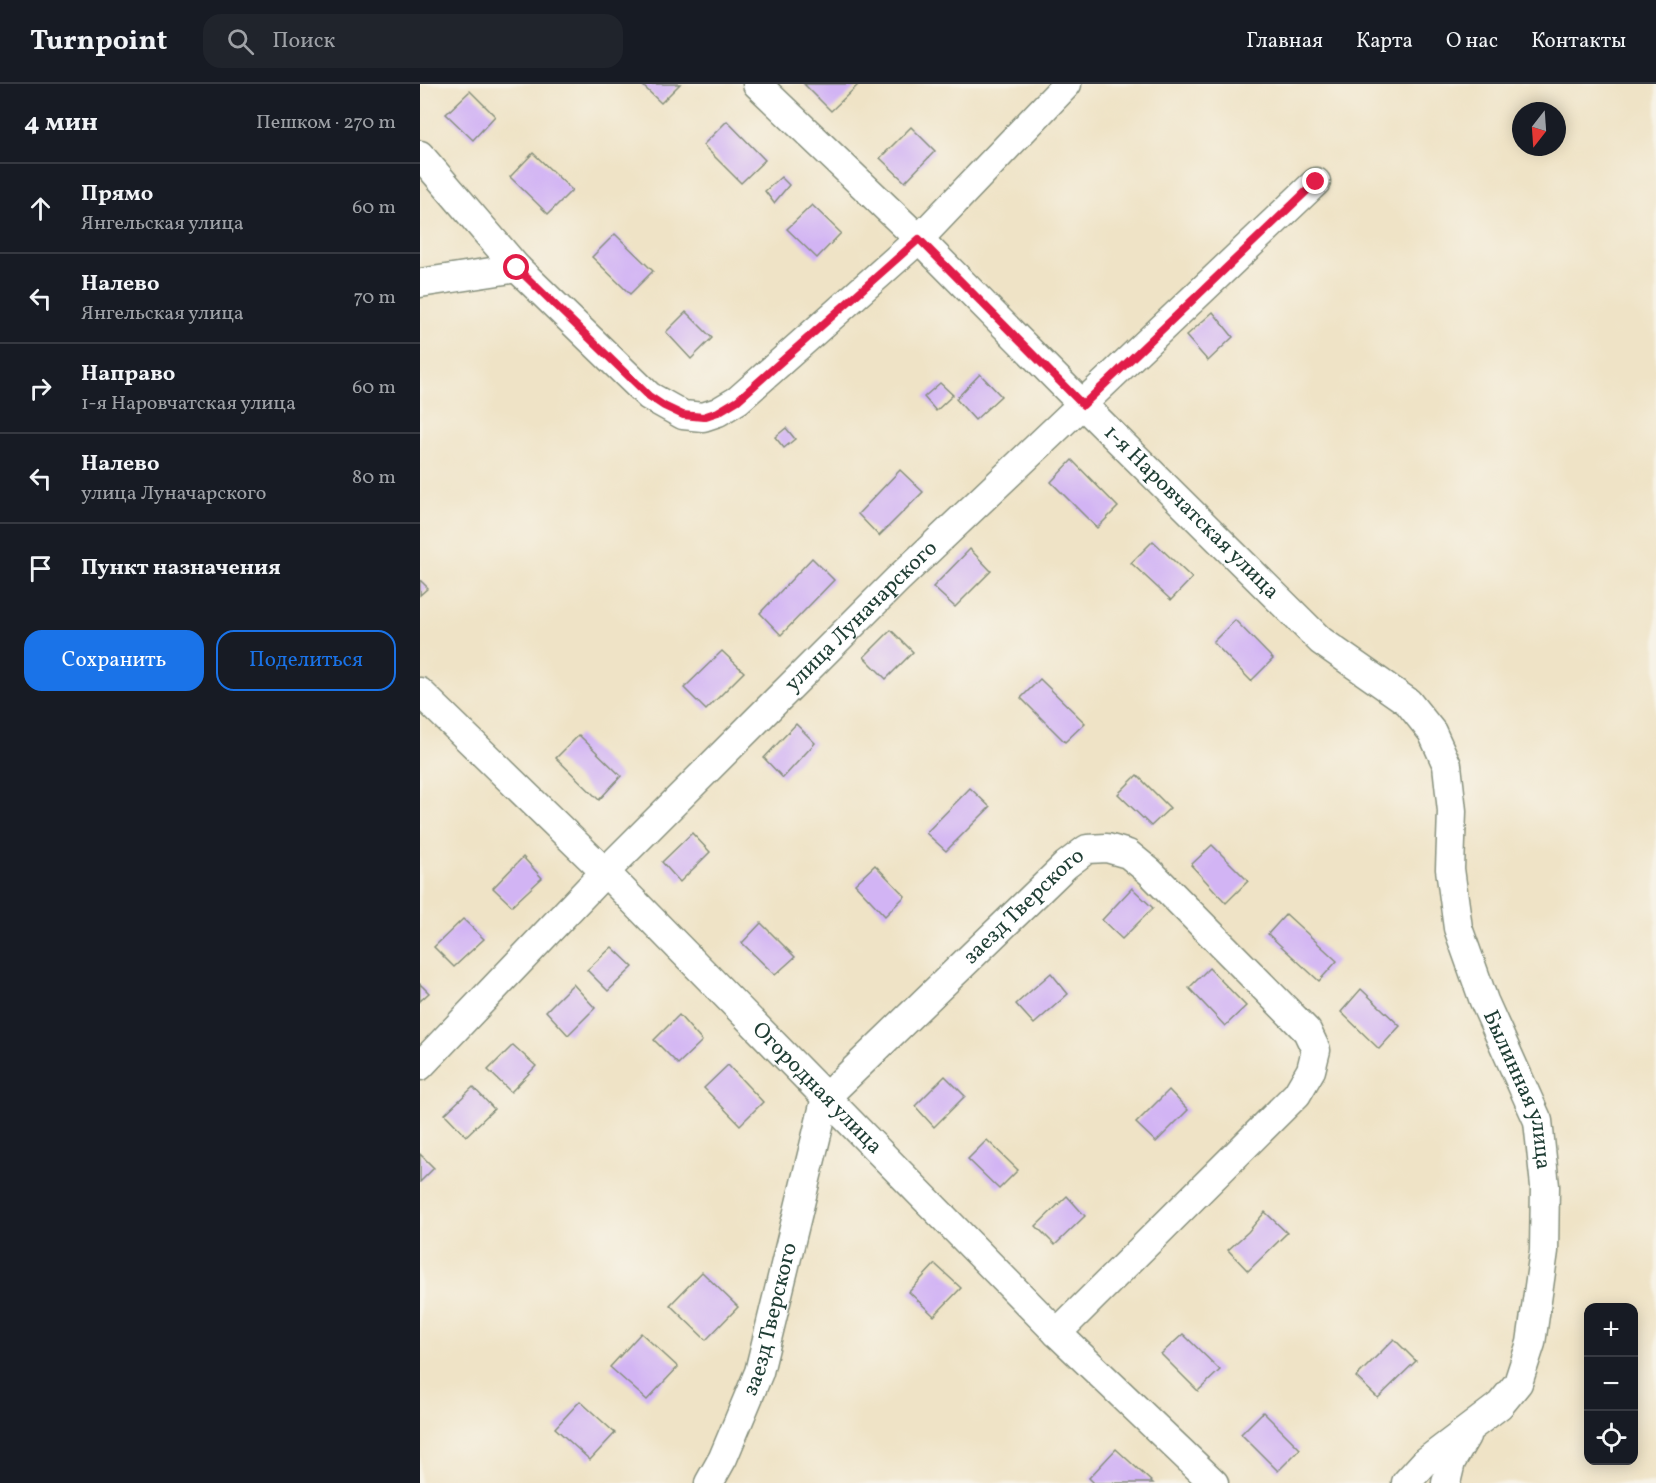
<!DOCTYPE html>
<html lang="ru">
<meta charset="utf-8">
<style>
:root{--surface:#171b24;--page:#20242c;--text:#f1f3f6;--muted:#9ea1a6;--line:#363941;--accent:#1a73e8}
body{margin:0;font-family:Vollkorn,serif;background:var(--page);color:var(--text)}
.controls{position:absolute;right:18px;bottom:18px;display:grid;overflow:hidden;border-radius:12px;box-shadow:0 3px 15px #0003}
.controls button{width:54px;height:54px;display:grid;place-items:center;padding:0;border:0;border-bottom:2px solid var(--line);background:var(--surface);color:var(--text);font:30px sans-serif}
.compass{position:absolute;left:1092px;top:18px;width:54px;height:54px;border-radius:50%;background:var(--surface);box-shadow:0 3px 15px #0003;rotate:197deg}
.stop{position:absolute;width:18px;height:18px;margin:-14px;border:4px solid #e11d48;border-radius:50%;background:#fff}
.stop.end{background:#e11d48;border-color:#fff;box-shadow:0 2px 6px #0008}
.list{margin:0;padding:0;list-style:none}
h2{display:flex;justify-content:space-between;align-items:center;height:78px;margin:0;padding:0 24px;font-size:26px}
h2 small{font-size:20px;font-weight:400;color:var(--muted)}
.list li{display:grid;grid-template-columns:39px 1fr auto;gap:18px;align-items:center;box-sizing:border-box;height:90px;padding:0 24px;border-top:2px solid var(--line)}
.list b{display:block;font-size:22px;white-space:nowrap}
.list p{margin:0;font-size:20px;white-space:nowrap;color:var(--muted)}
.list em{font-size:20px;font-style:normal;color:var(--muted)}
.actions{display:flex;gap:12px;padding:18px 24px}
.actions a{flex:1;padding:14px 0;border:2px solid var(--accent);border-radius:18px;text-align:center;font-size:21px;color:var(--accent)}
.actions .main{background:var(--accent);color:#fff}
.icon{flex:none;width:33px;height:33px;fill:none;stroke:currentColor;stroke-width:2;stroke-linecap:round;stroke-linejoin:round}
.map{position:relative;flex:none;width:1236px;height:1399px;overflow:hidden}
header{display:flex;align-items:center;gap:36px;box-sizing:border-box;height:84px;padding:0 30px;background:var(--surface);border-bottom:2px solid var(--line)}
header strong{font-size:28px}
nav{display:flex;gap:33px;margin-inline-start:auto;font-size:21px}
.search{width:420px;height:54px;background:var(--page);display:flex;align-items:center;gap:15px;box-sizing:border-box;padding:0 21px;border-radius:18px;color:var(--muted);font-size:22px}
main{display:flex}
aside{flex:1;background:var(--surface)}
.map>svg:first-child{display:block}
.building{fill:#d2b4f4}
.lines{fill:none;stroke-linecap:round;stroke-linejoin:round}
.minor-casing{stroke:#87907d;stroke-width:31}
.minor{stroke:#fff;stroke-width:28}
.route{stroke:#e11d48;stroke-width:8}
.labels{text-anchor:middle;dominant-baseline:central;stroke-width:4.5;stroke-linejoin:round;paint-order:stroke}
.street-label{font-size:22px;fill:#1f3d34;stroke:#f7f3e8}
</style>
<header>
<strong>Turnpoint</strong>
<div class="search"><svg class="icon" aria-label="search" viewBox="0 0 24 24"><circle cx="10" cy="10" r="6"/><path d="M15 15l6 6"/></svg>Поиск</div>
<nav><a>Главная</a><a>Карта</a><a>О нас</a><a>Контакты</a></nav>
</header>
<main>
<aside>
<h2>4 мин<small>Пешком · 270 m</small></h2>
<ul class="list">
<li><svg class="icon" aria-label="ahead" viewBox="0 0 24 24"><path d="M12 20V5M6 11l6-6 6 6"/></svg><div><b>Прямо</b><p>Янгельская улица</p></div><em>60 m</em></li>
<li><svg class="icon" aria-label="left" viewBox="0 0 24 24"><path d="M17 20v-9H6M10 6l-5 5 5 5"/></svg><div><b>Налево</b><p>Янгельская улица</p></div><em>70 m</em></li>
<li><svg class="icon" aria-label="right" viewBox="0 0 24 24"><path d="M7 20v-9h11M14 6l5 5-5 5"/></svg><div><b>Направо</b><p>1-я Наровчатская улица</p></div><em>60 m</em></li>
<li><svg class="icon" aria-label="left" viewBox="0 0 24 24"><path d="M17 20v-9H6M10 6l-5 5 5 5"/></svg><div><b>Налево</b><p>улица Луначарского</p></div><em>80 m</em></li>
<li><svg class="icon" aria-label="arrive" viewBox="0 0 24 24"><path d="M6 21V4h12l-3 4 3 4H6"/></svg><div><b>Пункт назначения</b></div></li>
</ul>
<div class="actions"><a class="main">Сохранить</a><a>Поделиться</a></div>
</aside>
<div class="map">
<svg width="1236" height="1399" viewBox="0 0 1236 1399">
<rect width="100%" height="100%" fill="#f7f3e8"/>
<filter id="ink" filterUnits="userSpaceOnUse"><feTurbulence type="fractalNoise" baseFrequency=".0167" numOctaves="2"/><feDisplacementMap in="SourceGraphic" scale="12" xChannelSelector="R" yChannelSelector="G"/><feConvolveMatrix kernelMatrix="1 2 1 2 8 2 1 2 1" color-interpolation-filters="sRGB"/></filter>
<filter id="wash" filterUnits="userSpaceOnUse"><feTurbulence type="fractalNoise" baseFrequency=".008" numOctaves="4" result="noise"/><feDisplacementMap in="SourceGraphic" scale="24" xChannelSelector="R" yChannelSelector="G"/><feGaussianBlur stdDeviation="1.35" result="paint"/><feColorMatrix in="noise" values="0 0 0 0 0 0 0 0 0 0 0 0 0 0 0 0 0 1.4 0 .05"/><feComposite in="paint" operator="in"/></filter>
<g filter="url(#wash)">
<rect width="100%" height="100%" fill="#efe3c6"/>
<g id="blocks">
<!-- building -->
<g class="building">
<path d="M221,0H260L241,19Z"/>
<path d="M384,0H439L411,27Z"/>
<path d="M50,7L75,32L53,56L26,30Z"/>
<path d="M307,37L345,76L321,99L283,61Z"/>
<path d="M491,43L515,67L485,98L460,74Z"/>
<path d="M113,69L152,106L128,130L90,93Z"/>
<path d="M361,93L369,101L354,119L345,107Z"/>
<path d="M392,121L421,149L397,174L367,145Z"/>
<path d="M195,150L233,187L210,210L172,173Z"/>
<path d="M266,228L292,254L271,275L246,248Z"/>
<path d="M793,228L813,253L788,277L766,252Z"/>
<path d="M560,290L581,312L555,336L536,315Z"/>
<path d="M520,299L533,311L516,327L504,313Z"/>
<path d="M366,344L375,355L364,364L355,353Z"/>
<path d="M652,376L698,423L677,444L631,398Z"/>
<path d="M480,386L503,408L459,452L438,430Z"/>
<path d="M733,457L772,494L751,516L711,479Z"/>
<path d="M550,465L571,487L535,523L513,503Z"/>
<path d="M392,474L414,496L361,551L340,529Z"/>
<path d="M0,496L8,504L0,511Z"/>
<path d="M815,536L853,575L831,597L793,558Z"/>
<path d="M471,546L493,568L466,595L444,573Z"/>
<path d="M302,567L324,588L286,626L264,604Z"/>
<path d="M620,595L665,639L645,658L601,614Z"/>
<path d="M376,640L395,659L363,694L344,674Z"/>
<path d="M159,651L201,692L179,716L136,674Z"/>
<path d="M717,691L750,724L731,742L698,710Z"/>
<path d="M550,704L570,723L526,767L506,749Z"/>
<path d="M272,749L290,768L260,798L242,778Z"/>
<path d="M792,761L828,797L806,819L771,781Z"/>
<path d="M103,773L122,794L92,822L73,804Z"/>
<path d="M455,781L485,812L465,832L435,800Z"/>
<path d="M712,804L733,824L702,855L682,836Z"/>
<path d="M866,830L917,877L899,897L848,850Z"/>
<path d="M43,835L64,855L34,883L14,863Z"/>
<path d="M341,839L375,873L355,891L322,859Z"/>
<path d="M192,863L213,883L188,907L167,886Z"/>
<path d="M789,884L826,922L805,942L769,904Z"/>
<path d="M631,889L648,910L614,940L596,920Z"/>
<path d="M0,900L9,909L0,917Z"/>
<path d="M153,900L175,924L148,951L126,927Z"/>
<path d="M941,905L980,942L959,965L921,928Z"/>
<path d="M259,931L282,957L258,980L234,956Z"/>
<path d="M93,961L116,982L91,1008L68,986Z"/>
<path d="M308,981L343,1018L320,1041L284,1004Z"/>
<path d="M525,992L545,1012L514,1043L495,1022Z"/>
<path d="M53,1003L74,1025L46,1052L25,1030Z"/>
<path d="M749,1006L768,1026L736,1058L716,1039Z"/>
<path d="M567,1056L598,1086L579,1105L548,1075Z"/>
<path d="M0,1070L14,1084L0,1098Z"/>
<path d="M647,1112L665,1132L635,1161L616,1142Z"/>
<path d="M845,1128L867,1149L828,1187L808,1166L828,1148Z"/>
<path d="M515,1180L541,1204L514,1232L489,1208Z"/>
<path d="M282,1188L318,1223L286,1256L250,1221Z"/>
<path d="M221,1249L258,1283L227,1316L190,1283Z"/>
<path d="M763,1250L800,1286L778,1307L741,1270Z"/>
<path d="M974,1255L996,1277L958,1314L936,1293Z"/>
<path d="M160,1317L195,1349L170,1376L135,1344Z"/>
<path d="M843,1328L880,1365L858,1387L821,1350Z"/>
<path d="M696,1365L733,1399H674L669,1394Z"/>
</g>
</g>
</g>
<g filter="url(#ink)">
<use href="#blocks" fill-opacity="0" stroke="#87907d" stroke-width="1.5"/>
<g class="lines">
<!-- minor casing -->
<g class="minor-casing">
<g id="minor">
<path id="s1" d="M337,0L499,155L663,321L901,557L988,618L1012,648L1027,681L1032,727L1030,785L1038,844L1064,917L1118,1037L1125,1102L1124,1167L1111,1259L1098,1299L1080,1321L1005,1378L986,1399"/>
<path d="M0,71L97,184L229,312L263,331L283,333L298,328L318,316L499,155L647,0"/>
<path d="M0,199L97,184"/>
<path id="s2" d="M0,608L185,788L637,1249L794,1399"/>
<path id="s3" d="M0,982L185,788L477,496L896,98"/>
<path id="s4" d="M289,1399L303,1374L339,1288L406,1013L646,781L667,765L687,764L708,770L730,788L887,947L896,966L891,986L877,1010L637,1249"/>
<path d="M1026,1399L1031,1378L1046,1352"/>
</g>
</g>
<!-- minor -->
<use href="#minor" class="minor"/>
</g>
</g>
<g class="lines" filter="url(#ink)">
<!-- route -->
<path class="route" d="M97,184L229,312L244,322L263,331L283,333L298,328L318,316L499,155L663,321L896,98"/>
</g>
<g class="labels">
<!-- street labels -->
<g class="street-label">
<text stroke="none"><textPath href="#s1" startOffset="610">1-я Наровчатская улица</textPath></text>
<text stroke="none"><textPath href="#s3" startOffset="630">улица Луначарского</textPath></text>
<text stroke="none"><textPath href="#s4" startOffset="680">заезд Тверского</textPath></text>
<text stroke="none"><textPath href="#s2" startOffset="561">Огородная улица</textPath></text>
<text stroke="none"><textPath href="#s1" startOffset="1311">Былинная улица</textPath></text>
<text stroke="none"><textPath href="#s4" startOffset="176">заезд Тверского</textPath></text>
</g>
</g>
</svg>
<div class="controls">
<button>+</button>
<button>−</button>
<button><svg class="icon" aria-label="locate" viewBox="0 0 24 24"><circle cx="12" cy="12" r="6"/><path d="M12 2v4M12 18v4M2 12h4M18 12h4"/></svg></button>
</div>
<svg class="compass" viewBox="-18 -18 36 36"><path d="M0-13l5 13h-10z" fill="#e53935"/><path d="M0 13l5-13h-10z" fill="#9ea1a6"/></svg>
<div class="stop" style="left:97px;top:184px"></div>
<div class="stop end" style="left:896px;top:98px"></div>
</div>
</main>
